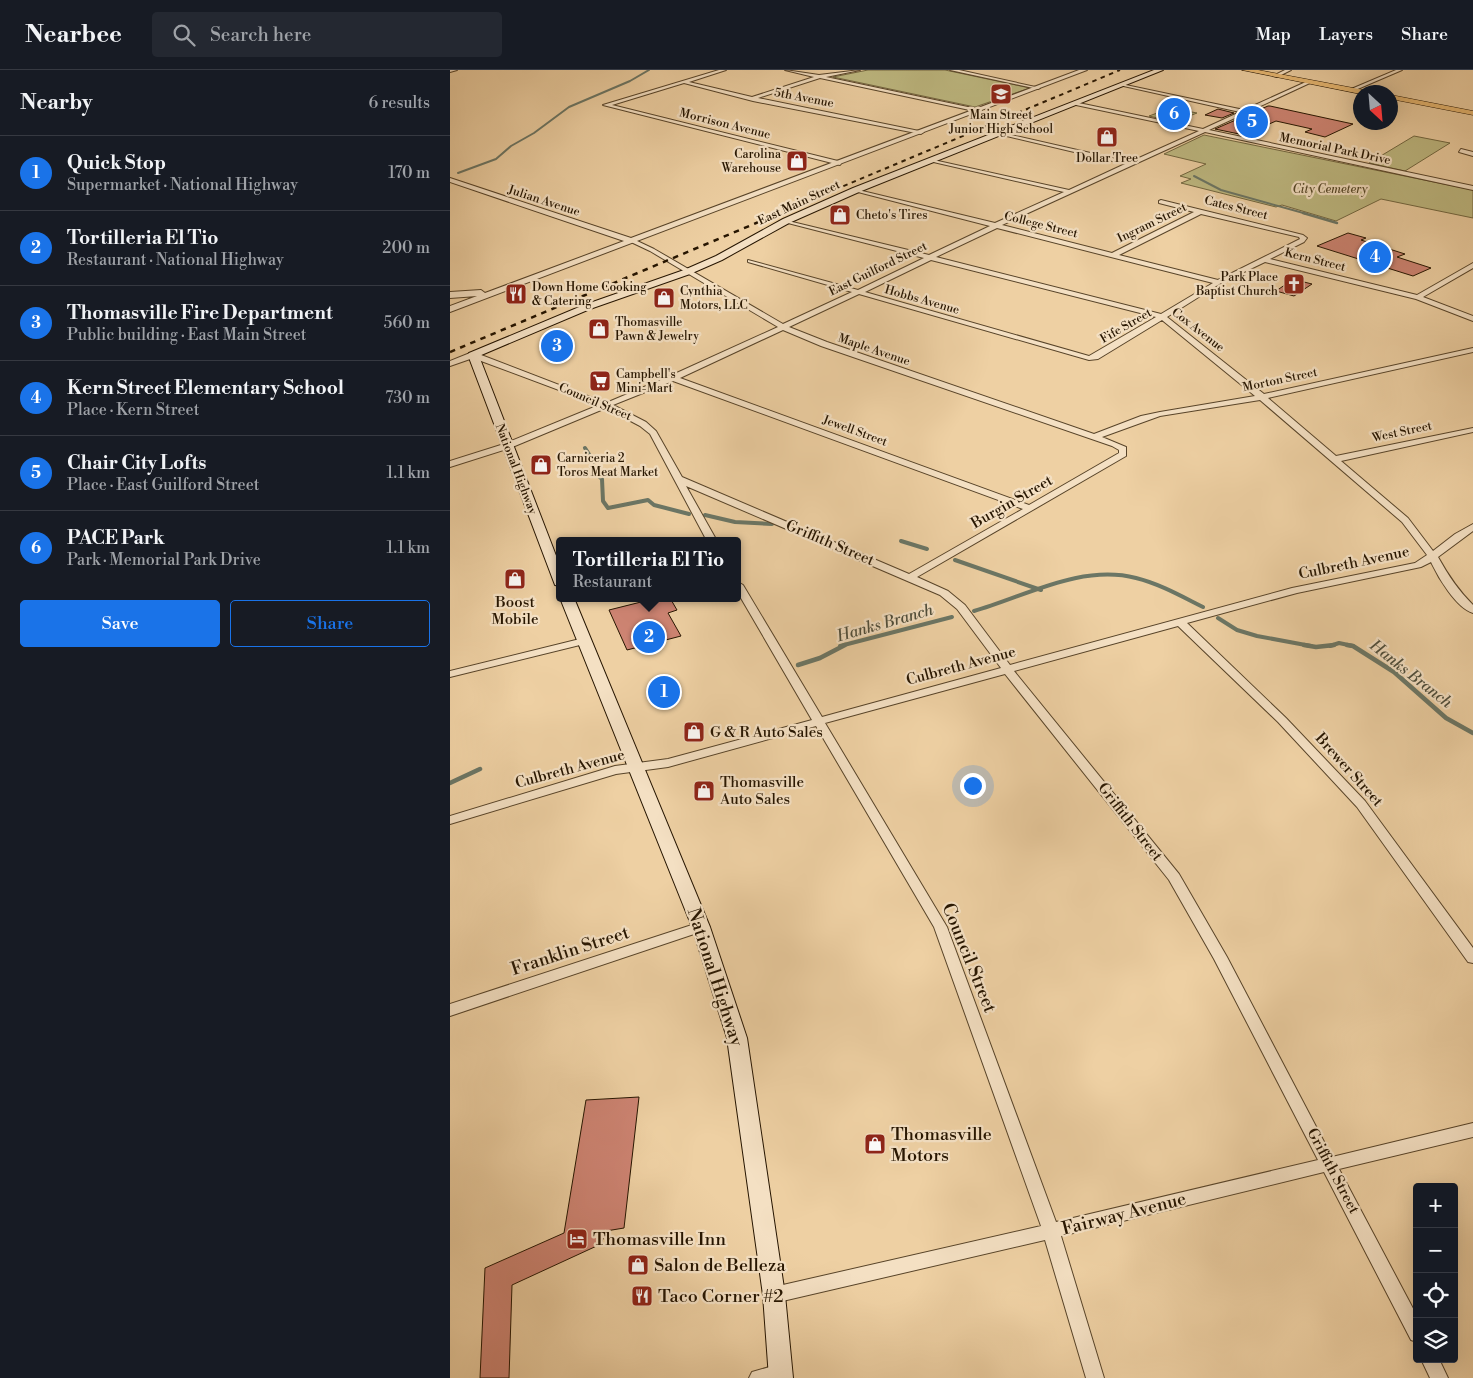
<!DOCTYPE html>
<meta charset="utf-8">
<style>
:root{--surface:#171b24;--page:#242831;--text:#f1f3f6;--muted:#9ea1a6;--line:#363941;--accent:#1a73e8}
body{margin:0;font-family:"Libre Bodoni",serif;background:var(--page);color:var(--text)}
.controls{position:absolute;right:15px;bottom:15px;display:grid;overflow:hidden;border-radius:5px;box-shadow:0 5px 20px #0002}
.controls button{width:45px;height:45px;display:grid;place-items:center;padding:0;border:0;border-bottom:1px solid var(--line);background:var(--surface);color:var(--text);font:25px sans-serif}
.compass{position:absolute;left:903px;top:15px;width:45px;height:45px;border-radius:50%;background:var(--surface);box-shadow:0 5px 20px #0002;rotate:154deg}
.you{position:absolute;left:522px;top:715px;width:18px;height:18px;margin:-12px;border:4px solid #fff;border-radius:50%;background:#1a73e8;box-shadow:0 0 0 8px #1a73e833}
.badge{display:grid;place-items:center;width:32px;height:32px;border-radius:50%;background:var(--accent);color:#fff;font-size:16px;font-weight:700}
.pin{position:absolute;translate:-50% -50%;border:2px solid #fff;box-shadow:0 1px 5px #0006}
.popup{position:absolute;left:106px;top:467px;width:185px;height:65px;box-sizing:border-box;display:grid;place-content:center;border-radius:5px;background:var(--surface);filter:drop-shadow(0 1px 4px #0005);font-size:16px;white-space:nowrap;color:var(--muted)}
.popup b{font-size:19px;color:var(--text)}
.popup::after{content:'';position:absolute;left:50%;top:100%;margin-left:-10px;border:10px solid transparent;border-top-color:var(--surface)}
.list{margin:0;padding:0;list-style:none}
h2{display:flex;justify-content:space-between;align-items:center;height:65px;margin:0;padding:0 20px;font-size:21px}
h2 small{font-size:16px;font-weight:400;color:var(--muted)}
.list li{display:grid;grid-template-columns:32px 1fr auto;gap:15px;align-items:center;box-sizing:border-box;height:75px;padding:0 20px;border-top:1px solid var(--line)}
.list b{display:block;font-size:19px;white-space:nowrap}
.list p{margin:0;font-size:16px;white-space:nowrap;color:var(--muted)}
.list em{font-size:16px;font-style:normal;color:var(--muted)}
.actions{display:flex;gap:10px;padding:15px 20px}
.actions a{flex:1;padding:11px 0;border:1px solid var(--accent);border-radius:5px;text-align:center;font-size:18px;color:var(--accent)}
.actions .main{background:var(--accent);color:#fff}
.icon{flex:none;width:28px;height:28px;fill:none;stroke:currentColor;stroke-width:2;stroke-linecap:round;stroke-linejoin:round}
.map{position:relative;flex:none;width:1023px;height:1308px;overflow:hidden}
header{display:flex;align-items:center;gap:30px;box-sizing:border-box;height:70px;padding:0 25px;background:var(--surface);border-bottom:1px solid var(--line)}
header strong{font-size:24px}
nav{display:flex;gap:28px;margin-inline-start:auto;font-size:18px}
.search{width:350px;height:45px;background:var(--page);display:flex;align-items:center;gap:12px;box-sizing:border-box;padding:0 18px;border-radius:5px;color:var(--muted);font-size:19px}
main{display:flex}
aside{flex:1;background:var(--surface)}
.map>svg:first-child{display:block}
.green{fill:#beb981;stroke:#726740}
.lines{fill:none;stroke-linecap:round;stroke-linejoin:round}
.stream-far3{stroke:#6b7665;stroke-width:2}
.stream-far2{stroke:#6b7665;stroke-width:2.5}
.stream-far1{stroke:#6b7665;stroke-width:4}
.stream{stroke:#6b7665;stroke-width:4.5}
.building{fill:#ce8473;stroke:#261500}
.minor-casing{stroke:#584429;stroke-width:2}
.tertiary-casing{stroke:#584429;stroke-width:2}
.secondary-casing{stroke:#261500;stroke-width:2}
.primary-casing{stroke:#261500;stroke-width:1}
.minor{fill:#f4e0c3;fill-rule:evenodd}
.tertiary{fill:#f4e0c3;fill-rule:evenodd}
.secondary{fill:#f4e0c3;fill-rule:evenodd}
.primary{fill:#e7b872;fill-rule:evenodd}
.rail-far1{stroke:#261500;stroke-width:2;stroke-dasharray:4.5 4.5;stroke-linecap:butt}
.rail{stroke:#261500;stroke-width:2.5;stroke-dasharray:5.5 5.5;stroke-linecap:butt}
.labels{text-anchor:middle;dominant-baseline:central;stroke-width:4.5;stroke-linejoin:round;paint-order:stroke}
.far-street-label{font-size:12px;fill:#261500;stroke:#f4e0c3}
.far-poi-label{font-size:12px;fill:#261500;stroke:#f4e0c3;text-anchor:start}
.far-park-label{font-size:12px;font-style:italic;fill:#544627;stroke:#f4e0c3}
.street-label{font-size:15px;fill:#261500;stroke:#f4e0c3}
.poi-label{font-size:15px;fill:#261500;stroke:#f4e0c3;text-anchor:start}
.water-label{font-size:16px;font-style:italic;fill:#4e4d3b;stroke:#f4e0c3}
.near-street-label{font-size:18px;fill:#261500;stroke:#f4e0c3}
.near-poi-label{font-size:18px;fill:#261500;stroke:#f4e0c3;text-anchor:start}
</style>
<header>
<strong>Nearbee</strong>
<div class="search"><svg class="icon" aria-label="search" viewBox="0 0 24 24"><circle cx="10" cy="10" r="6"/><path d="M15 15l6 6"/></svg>Search here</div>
<nav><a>Map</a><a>Layers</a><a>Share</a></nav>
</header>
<main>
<aside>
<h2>Nearby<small>6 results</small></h2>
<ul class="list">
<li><span class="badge">1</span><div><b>Quick Stop</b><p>Supermarket · National Highway</p></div><em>170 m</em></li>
<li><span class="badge">2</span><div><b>Tortilleria El Tio</b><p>Restaurant · National Highway</p></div><em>200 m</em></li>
<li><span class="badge">3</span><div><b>Thomasville Fire Department</b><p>Public building · East Main Street</p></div><em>560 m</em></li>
<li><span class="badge">4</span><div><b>Kern Street Elementary School</b><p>Place · Kern Street</p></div><em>730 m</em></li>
<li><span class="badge">5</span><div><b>Chair City Lofts</b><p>Place · East Guilford Street</p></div><em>1.1 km</em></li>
<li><span class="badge">6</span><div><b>PACE Park</b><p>Park · Memorial Park Drive</p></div><em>1.1 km</em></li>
</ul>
<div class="actions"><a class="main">Save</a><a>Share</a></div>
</aside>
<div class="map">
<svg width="1023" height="1308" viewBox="0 0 1023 1308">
<rect width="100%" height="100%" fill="#eed0a3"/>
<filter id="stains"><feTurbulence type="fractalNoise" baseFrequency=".004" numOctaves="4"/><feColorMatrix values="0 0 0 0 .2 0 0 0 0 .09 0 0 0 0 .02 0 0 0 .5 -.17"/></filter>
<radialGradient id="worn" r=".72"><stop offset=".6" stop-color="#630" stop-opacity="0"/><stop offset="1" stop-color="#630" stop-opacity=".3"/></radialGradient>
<!-- green -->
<g class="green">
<path d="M418,0H495L580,18L525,37L383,7Z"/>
<path d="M721,38L747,43C728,51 719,51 699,46Z"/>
<path d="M754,65L1023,120V148L931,129L886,151L832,135L826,137L731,113L741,109L730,106L756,94L714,84Z"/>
<path d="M964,66L1000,73L955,101L919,93Z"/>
</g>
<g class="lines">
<!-- stream-far3 -->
<g class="stream-far3">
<path d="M8,103L46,89L61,76L84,63L119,37L180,11L199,0"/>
<path d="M744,106L771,120L857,144"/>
</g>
<!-- stream-far2 -->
<path class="stream-far2" d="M853,143L887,153"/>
<!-- stream-far1 -->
<g class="stream-far1">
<path d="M135,378L142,389L143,401L152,409L153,431L158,438L198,430L204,435L239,444"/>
<path d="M255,445L285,452L322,454"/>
<path d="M451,471L477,479"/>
<path d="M505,490L591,520"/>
<path d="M524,541C576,526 631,494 686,508C710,514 731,526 753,537"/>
<path d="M768,548L787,560L807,566L861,576"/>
<path d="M390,576L502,547"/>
<path d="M880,576L889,573L903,576"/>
</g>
<!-- stream -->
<g class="stream">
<path d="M854,575L866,577L884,575"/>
<path d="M897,575L903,576L944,602L996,648L1023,663"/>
<path d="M348,595L370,588L395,575"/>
<path d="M0,713L30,699"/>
</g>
</g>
<!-- building -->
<g class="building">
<path d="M818,36H820L903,54L875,67L855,62L862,59L826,51L794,65L765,59Z"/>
<path d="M768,39L784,43L772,48L755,45Z"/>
<path d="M898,163L916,168L911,170L955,184L947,187L981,198L963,206L867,176Z"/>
<path d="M842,210H846L862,214L844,226L826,221Z"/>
<path d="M207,528H220L227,540L218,543L231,566L177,580L159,540Z"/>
<path d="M189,1027L174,1158L156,1161L151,1174L62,1215L59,1308H30L35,1198L114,1163L136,1030Z"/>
</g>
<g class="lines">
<!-- minor casing -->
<g class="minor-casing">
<g id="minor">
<path d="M0,0H7L0,2Z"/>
<path d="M269,0H276L239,12L302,27L364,7L335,0L369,5L410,0L376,7L532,40L529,42L370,8L308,28L474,62L471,64L303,31L234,13L162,35L392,92L390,95L153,35Z"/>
<path d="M500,0H509L590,18L588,19Z"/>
<path d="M835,0H841L827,7L823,6Z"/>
<path d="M946,0H952L903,21L899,20Z"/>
<path d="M858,11L862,12L759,60L1023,116V120L755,62L552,155L662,183L744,142L709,133V131L711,130L853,165L857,168L854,172L820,189L967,225L1023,193V198L973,227L1023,246V251L966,229L815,192L771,213L717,247L814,324L1023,278V282L818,328L886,386L1023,358V362L891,391L958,448L983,481L1005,464L1023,454V461L988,487C998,505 1008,520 1023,535V543C1006,538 988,507 981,492L971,497L847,523L737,553L836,648L915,731L1023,878V893L1018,892L907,737L828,652L728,556L564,601L729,804L777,887L882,1087L1023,1053V1067L889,1099L967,1246V1272L961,1270L874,1102L611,1166L654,1308H636L595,1170L324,1233L318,1231L316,1225L318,1219L324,1217L591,1156L484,857L366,656L218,697L166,704L0,754V746L165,696L218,689L362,650L288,523V512L293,515L372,647L551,598L507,539L490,525L236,416L267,471H257L200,364L190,356L156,338L60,378L0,397V391L54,374L149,335L23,288L0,296V291L20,283H26L156,333L220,306L328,257L200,181L181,172V170H185L204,179L333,254L402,222L298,192V190L408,220L474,188L334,152V150L479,185L540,156L404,121V119L545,153L614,122L479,91V89L619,120L675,94L548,64V62L680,92L749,61L626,35L624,32L753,59L790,42L669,15L671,14L794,40ZM751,144L849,167L850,169L768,210L669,185ZM547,158L763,213L711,244L486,187ZM481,190L706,247L639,286L415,222ZM409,224L639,290L648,289L712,250L805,326L710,342L691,346L644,364L377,272L339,257ZM333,260L371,276L662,376L669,380V383L579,435L230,308ZM223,311L573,439L459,504L232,407L206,361L196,352L163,335ZM810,330L952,452L977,485L965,493L842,518L560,595L515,535L498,521L467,507L676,386V377L652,367L710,346ZM555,604L719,810L764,889L868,1090L606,1152L497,857L375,653Z"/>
<path d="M1011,79L1023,82V86L1009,82Z"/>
<path d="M134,568L138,569L139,571L138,573L0,607V601Z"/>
<path d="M251,852L256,854L258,857L256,860L0,946V934Z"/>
<path d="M971,1289H989L998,1308H980Z"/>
<path d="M330,1294L336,1297L339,1303L337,1308H299L302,1302Z"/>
</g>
</g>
<!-- tertiary casing -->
<g class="tertiary-casing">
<path id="tertiary" d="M629,0H637L0,242V236L27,226L0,228V222L31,220L35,223L174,171L0,112V108L181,168Z"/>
</g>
<!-- secondary casing -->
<g class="secondary-casing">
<g id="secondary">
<path d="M704,0H713L409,122L339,153L272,190L240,204L140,239L29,286L110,496V516L105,515L18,285L19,283L134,235L234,200L266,186L333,149L403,118Z"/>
<path d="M110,528H124L260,857L297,968L335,1225L343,1308H319L313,1225L277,968L242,857Z"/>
</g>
</g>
<!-- primary casing -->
<g class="primary-casing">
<g id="primary">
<path d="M792,0H808L914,20L918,22L911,24Z"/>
<path d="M941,25L1023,41V45L941,29Z"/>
</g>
</g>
<!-- minor -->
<use href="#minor" class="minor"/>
<!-- tertiary -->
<use href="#tertiary" class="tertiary"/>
<!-- secondary -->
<use href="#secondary" class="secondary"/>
<!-- primary -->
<use href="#primary" class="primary"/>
<!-- rail-far1 -->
<path class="rail-far1" d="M327,144L670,0"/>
<!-- rail -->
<path class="rail" d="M0,282L330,143"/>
</g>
<!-- icons -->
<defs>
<g id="school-square" transform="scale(1.125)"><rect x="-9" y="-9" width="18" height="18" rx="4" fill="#8f2418" stroke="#f4e0c3"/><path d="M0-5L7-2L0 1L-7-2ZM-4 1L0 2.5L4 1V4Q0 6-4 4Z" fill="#fff"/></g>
<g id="shop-square" transform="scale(1.125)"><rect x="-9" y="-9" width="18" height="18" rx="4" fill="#8f2418" stroke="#f4e0c3"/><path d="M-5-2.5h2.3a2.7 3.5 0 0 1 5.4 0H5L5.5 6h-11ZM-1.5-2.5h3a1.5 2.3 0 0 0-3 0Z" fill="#fff"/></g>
<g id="church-square" transform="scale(1.125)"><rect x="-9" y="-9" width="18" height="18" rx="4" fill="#8f2418" stroke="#f4e0c3"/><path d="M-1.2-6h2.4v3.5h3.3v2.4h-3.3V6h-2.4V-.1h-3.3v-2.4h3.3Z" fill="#fff"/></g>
<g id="restaurant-square" transform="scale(1.125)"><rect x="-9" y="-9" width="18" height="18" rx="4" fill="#8f2418" stroke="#f4e0c3"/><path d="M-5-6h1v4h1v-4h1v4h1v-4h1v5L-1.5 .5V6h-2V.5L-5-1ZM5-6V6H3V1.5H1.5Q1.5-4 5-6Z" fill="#fff"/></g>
<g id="supermarket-square" transform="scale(1.125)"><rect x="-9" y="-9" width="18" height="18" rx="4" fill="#8f2418" stroke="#f4e0c3"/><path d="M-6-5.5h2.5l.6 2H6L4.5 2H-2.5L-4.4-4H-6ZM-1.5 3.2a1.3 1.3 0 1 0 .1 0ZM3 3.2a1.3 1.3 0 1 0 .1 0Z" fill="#fff"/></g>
<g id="hotel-square" transform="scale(1.125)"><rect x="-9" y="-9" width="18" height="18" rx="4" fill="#8f2418" stroke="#f4e0c3"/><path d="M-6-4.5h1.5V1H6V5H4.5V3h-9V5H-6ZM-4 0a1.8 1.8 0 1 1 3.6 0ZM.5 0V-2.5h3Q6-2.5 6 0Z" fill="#fff"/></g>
</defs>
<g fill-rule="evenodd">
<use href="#school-square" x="551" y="24"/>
<use href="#shop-square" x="657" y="67"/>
<use href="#shop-square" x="347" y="91"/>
<use href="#shop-square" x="390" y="145"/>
<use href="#church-square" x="844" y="214"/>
<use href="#restaurant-square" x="66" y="224"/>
<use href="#shop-square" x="214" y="228"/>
<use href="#shop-square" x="149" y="259"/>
<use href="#supermarket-square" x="150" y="311"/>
<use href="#shop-square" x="91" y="395"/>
<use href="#shop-square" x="65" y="509"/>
<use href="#shop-square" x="244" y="662"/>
<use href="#shop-square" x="254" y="721"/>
<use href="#shop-square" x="425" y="1074"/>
<use href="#hotel-square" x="127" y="1169"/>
<use href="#shop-square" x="188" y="1195"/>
<use href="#restaurant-square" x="192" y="1226"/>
</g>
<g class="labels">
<!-- far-street labels -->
<g class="far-street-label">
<text transform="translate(354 28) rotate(11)">5th Avenue</text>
<text transform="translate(275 54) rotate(14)">Morrison Avenue</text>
<text transform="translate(885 79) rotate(12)">Memorial Park Drive</text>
<text transform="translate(94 131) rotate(18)">Julian Avenue</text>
<text transform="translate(349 133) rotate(-25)">East Main Street</text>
<text transform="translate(786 138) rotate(14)">Cates Street</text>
<text transform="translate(702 153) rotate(-26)">Ingram Street</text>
<text transform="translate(591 155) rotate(14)">College Street</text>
<text transform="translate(865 190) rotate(14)">Kern Street</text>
<text transform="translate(428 199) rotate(-26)">East Guilford Street</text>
<text transform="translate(472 230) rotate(16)">Hobbs Avenue</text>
<text transform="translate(676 256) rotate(-30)">Fife Street</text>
<text transform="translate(748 260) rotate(38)">Cox Avenue</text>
<text transform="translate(424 280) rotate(19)">Maple Avenue</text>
<text transform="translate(830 310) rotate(-12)">Morton Street</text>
<text transform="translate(145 332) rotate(23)">Council Street</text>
<text transform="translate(405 361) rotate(20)">Jewell Street</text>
<text transform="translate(952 362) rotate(-12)">West Street</text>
<text transform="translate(66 399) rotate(69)">National Highway</text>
</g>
<!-- far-poi labels -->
<g class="far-poi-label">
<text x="551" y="45" text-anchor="middle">Main Street<tspan x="551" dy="14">Junior High School</tspan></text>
<text x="331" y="84" text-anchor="end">Carolina<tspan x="331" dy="14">Warehouse</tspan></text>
<text x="657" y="88" text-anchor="middle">Dollar Tree</text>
<text x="406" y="145">Cheto's Tires</text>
<text x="828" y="207" text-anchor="end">Park Place<tspan x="828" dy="14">Baptist Church</tspan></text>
<text x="82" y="217">Down Home Cooking<tspan x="82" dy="14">&amp; Catering</tspan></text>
<text x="230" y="221">Cynthia<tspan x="230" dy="14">Motors, LLC</tspan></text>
<text x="165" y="252">Thomasville<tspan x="165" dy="14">Pawn &amp; Jewelry</tspan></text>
<text x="166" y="304">Campbell's<tspan x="166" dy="14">Mini-Mart</tspan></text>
<text x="107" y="388">Carniceria 2<tspan x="107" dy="14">Toros Meat Market</tspan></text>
</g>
<!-- far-park labels -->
<g class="far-park-label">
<text x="880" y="119">City Cemetery</text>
</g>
<!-- street labels -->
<g class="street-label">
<text transform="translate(562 432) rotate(-30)">Burgin Street</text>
<text transform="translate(380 473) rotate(23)">Griffith Street</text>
<text transform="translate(904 493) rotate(-12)">Culbreth Avenue</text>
<text transform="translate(511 596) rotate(-15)">Culbreth Avenue</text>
<text transform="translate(120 699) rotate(-15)">Culbreth Avenue</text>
<text transform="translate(899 700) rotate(48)">Brewer Street</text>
<text transform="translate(680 752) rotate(52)">Griffith Street</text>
<text transform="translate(883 1101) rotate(62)">Griffith Street</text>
</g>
<!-- poi labels -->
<g class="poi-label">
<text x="65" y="532" text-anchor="middle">Boost<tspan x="65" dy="17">Mobile</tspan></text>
<text x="260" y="662">G &amp; R Auto Sales</text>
<text x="270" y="712">Thomasville<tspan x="270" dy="17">Auto Sales</tspan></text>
</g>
<!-- water labels -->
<g class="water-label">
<text transform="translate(435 553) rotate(-16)">Hanks Branch</text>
<text transform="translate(961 604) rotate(38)">Hanks Branch</text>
</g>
<!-- near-street labels -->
<g class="near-street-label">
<text transform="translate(120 881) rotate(-18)">Franklin Street</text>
<text transform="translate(519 888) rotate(68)">Council Street</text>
<text transform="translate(265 907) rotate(72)">National Highway</text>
<text transform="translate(674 1144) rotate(-14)">Fairway Avenue</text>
</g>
<!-- near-poi labels -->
<g class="near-poi-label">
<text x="441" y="1064">Thomasville<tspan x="441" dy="21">Motors</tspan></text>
<text x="143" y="1169">Thomasville Inn</text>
<text x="204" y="1195">Salon de Belleza</text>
<text x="208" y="1226">Taco Corner #2</text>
</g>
</g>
<rect width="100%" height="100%" filter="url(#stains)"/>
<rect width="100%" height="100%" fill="url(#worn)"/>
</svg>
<div class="controls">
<button>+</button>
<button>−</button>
<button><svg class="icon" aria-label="locate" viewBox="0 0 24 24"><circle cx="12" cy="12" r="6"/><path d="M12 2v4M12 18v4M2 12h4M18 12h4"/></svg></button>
<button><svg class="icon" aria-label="layers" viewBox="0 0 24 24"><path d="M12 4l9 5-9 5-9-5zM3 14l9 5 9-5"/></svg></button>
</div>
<svg class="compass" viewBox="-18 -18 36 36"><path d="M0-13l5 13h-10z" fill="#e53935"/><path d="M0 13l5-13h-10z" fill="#9ea1a6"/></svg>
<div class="you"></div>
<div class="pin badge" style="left:214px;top:622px">1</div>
<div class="pin badge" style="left:199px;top:567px">2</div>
<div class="popup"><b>Tortilleria El Tio</b>Restaurant</div>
<div class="pin badge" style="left:107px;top:276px">3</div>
<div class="pin badge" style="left:925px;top:187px">4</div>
<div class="pin badge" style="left:802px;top:52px">5</div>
<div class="pin badge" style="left:724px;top:44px">6</div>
</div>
</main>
